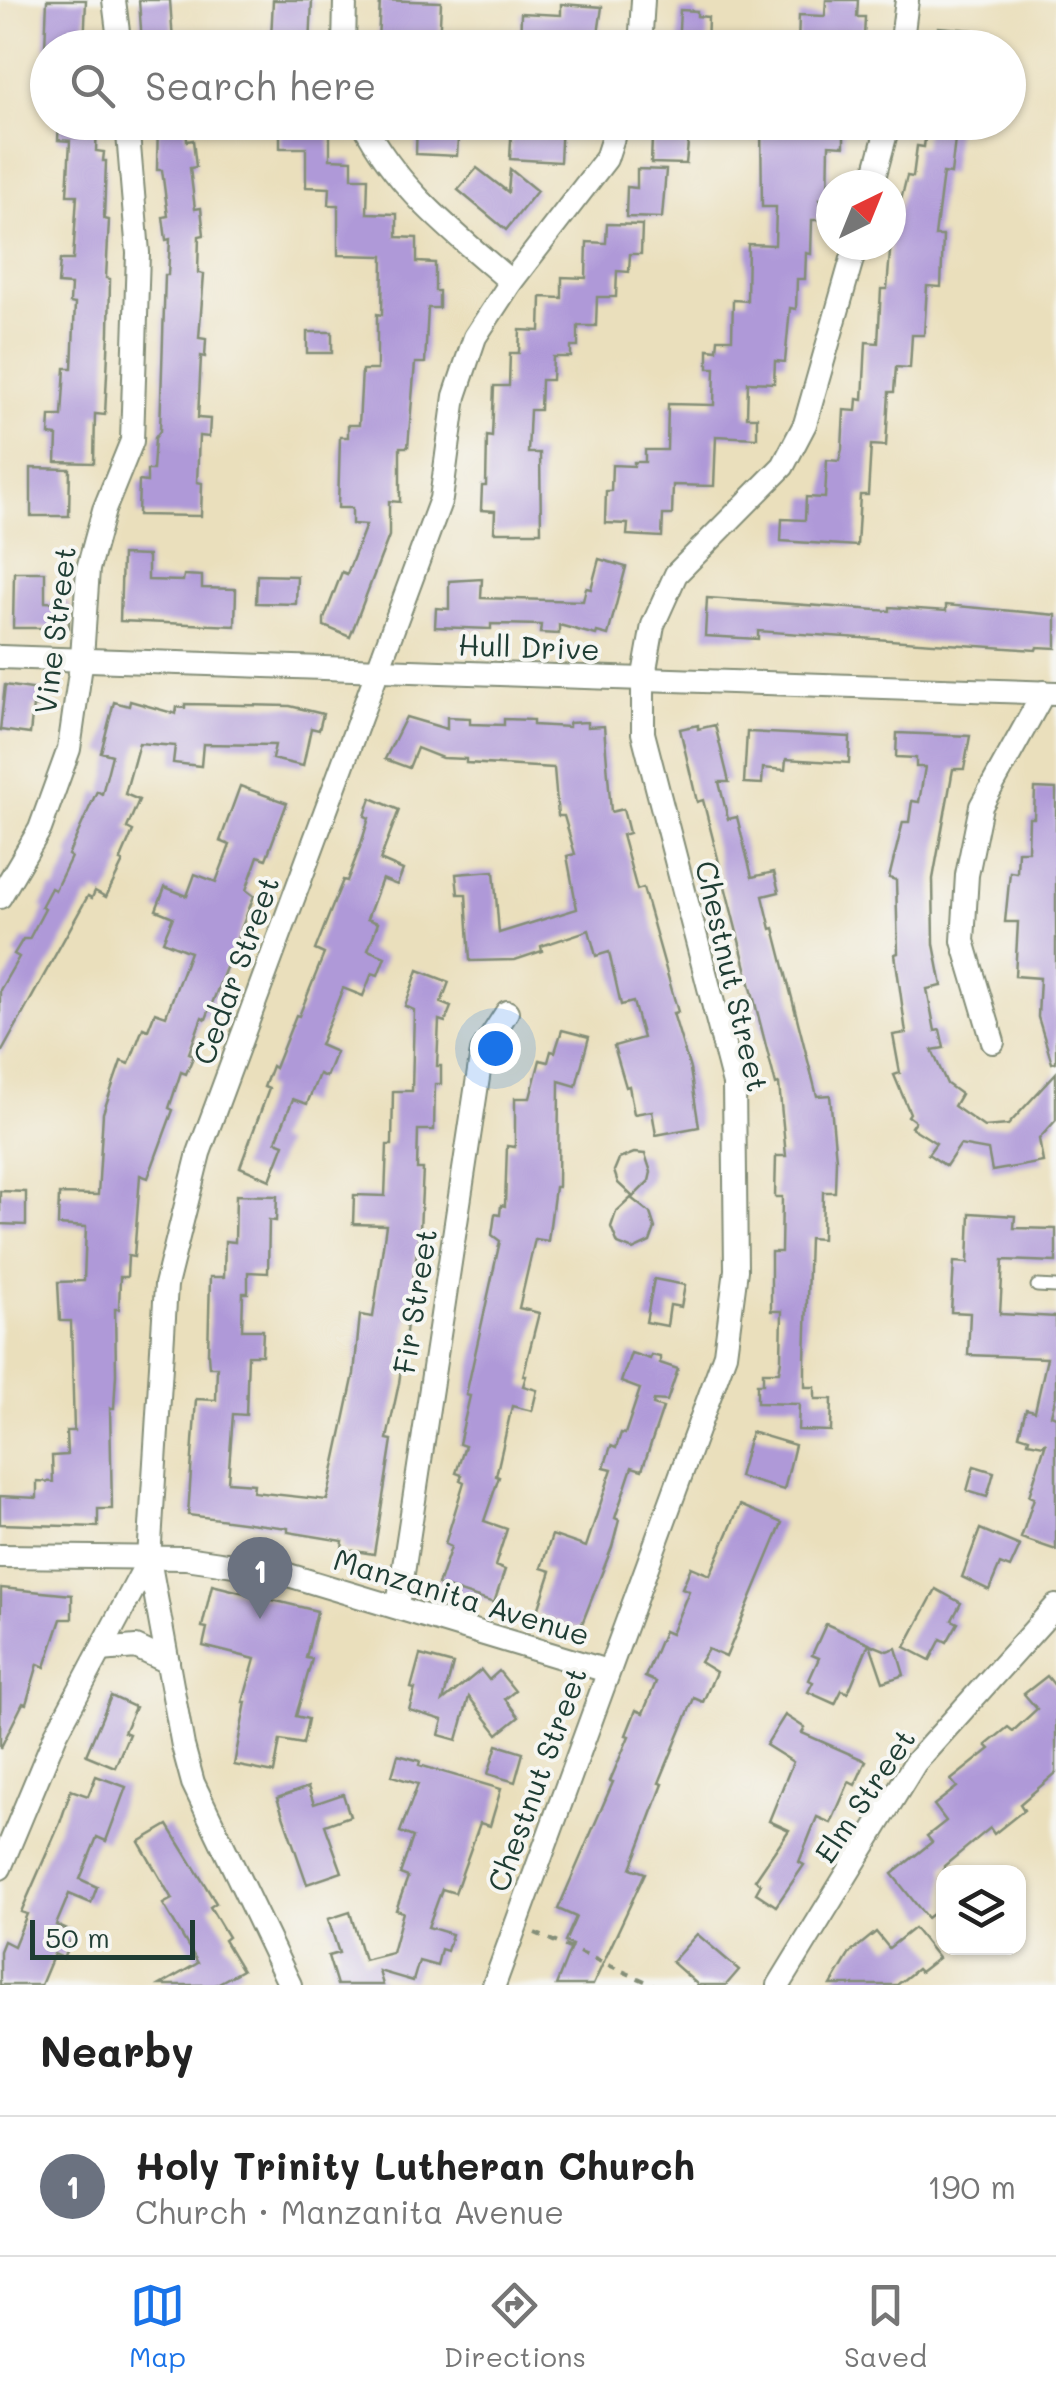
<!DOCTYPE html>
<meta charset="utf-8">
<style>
:root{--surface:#fff;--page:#f2f2f2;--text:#222;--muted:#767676;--line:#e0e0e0;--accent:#1a73e8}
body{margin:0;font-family:Mali,sans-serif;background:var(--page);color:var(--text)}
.controls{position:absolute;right:30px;bottom:30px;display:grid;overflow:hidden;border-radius:20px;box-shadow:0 2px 8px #0004}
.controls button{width:90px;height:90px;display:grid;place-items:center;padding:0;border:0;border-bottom:2px solid var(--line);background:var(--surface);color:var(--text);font:50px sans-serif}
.compass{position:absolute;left:816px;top:170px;width:90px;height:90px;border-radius:50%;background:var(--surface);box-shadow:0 2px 8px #0004;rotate:43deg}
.scale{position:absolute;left:30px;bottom:25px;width:165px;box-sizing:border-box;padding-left:10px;border:5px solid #1f3d34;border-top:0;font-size:28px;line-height:35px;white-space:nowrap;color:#1f3d34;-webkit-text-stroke:8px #f6f6f2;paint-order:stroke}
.you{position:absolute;left:495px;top:1048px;width:35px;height:35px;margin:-25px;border:8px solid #fff;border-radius:50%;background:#1a73e8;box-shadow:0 0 0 15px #1a73e833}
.badge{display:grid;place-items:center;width:65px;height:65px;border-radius:50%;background:var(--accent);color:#fff;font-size:32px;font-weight:700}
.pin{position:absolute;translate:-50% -82px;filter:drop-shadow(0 2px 5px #0008)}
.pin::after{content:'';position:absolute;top:52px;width:35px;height:30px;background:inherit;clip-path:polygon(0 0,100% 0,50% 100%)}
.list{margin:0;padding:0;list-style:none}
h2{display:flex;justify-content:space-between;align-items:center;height:130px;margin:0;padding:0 40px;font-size:42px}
h2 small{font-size:32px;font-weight:400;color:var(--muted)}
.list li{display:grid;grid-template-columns:65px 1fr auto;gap:30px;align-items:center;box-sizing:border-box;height:140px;padding:0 40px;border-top:2px solid var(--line)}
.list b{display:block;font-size:38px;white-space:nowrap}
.list p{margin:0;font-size:32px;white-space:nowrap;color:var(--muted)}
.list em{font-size:32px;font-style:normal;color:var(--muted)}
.icon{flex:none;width:55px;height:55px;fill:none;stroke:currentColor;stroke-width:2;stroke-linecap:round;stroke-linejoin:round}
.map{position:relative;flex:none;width:1056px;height:1985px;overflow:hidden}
.search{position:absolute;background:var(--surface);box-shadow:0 2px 8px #0004;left:30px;right:30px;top:30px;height:110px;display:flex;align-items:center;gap:25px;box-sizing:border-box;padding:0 35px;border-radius:55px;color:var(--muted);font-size:38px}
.sheet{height:270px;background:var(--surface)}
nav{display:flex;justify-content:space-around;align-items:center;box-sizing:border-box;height:140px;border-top:2px solid var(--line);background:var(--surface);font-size:28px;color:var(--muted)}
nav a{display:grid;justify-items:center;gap:5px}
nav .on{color:var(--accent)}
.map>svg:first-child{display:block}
.building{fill:#af99d8}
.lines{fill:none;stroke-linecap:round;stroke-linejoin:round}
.lane-casing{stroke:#848e78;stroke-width:15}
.street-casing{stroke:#848e78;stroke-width:26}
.path{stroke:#848e78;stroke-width:4;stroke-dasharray:8 8;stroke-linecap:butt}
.lane{stroke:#fff;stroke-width:11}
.street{stroke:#fff;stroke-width:22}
.labels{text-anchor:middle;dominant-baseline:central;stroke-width:8;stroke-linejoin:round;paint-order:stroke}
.street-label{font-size:30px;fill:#1f3d34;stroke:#f6f6f2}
</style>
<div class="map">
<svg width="1056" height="1985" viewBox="0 0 1056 1985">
<rect width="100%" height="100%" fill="#f6f6f2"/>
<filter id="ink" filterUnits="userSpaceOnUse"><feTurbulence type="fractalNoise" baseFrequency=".01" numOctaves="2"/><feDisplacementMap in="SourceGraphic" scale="20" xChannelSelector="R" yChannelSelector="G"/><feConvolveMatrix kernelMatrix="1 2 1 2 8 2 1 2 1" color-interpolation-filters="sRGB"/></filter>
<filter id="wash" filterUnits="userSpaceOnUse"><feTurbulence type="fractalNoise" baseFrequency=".0048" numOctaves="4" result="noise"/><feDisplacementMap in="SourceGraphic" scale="40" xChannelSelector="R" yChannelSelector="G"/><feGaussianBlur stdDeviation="2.25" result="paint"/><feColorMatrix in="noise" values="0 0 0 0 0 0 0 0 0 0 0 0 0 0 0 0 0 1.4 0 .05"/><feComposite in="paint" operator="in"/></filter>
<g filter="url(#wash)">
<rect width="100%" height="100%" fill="#eadfbc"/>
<g id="blocks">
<!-- building -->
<g class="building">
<path d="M47,0H86L84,48H45Z"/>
<path d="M139,0H170L173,42L142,44Z"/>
<path d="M273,0H312L310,48H285L286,39L271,38Z"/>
<path d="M380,0L441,2L439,45L378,42Z"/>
<path d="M826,0H858L857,17H865L864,38H854V48L798,46L799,15L825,16Z"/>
<path d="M561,4L602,7L596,48H520L521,13L561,15Z"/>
<path d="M680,10L697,11V16L708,17L707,48H678Z"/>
<path d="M938,27L972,30L970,48H937Z"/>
<path d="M59,122H97L96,151L104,152L103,161H106L104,219L109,220L106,278L110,279L109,332L105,415L95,414L94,463L56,462L57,436L49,435L50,416H62L65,368H72L75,304L70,303L71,285L58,284L60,260H73L77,195H67L70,141L58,140Z"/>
<path d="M158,122H186L187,141L193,140L196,167L190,168L195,209L201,208L204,235L199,236L198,273L204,274L199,338L206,339L205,357L201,356L198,418L210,419L209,437L199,436L197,482L202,483L201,516L138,515L139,481L147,482V470H153L155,438L160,431L165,275H168L170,239L166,240L163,217L168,216L162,170H157Z"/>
<path d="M280,122H330V159L352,160V178H368L367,213L397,214V237L417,238V262L435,263V291H439V308H428L425,363H415L408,447H400V502L389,501V536L350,637L324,626V619L342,572L347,574L366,525L352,524V508H338L340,437H348V425H359L362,370H377V314L382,315L383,256L338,255V205H329L330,188L306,187V148H280Z"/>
<path d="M417,122H459L457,156L416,154Z"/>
<path d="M512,122H562L560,162L510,159Z"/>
<path d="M658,122H690L686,164L651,163L652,138H657Z"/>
<path d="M761,122L844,124V146L829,145L828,200L820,199L819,220H812L811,254L806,253L805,279H797L796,309L790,308L785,362L775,361L774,383L748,382L747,417H757V438L716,436L714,486L673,485L672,515H663L662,537L627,535L628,524L605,523L606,491H611L612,465L634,466V462H645V450H667L668,404L714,405L715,368H708V349L717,350L718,339H732L733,300L747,301L748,244L775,245L776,207H762Z"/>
<path d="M927,122H957L951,174L943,173L935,236H943L941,287L927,286L924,335H912L910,368L896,367L894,392H889L886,446L871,445L868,495H860L857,546L781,541L782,519L805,520L806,497L825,498L827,460L839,461L842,449L844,410L856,411L857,399L863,400L866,342L878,343L881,289H887L891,240L907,176L913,177L917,146L924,147Z"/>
<path d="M477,168L508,192L510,169L537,191L506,230L458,190Z"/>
<path d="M637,169L666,170L662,218L626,217L627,187L637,188Z"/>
<path d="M607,224L642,225L641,254H630L629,272L617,271L616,297H597L596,326H578V347H571V357H553L552,380H541L540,410H530L528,453H540L541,532H494L495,511L481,510L482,486H486L487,436L492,437L494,386H509L510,353H519L520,330L540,331L541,297L562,298V277L586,278L587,242L606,243Z"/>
<rect x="307" y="332" width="25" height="21"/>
<path d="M31,468L70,469L69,516H31Z"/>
<path d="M122,555L148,556V580L183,581L184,575L202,576V588L236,589L235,626L120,621Z"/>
<path d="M599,559L626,567L608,635L597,632L596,635L559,625V634L540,633L541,625L491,624V629L435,627L436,608L449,609V581L482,579L481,598L583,601L586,588L591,589Z"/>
<path d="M14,572H45V602L69,603V628H13Z"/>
<path d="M257,575L297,576L296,604L256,603Z"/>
<path d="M707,598L890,611V607L946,611V605L1056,615V648L1037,647L1036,650L758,631V639L705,636Z"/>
<path d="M5,685L45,691L43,707L33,706L30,734L0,730Z"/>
<path d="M130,701L176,714L177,707L185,708V704L290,706L323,714L319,730L311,728L303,766L272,759L275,745L203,744L201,766L173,763L175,746L139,743L125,794L139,800L127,828L133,831L120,861L123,862L106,897L95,891L92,898L88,896L0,1055V990L19,957L14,954L23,939H29L45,909L41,907L51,888L55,890L71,857L68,855L97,791L102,794L112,755L101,752L114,702L129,706Z"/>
<path d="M406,717L447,729V717L470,718V724L504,725V719L533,720V725L569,727V723L587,722V727L604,726L611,812L623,809L629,833L622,835L637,890L643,888L678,1012L673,1013L690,1069L699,1127L656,1135L652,1111L634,1114L629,1086L626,1087L614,1046L643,1038L633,1002L621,1005L609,952L596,956L589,930L541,946L542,951L515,960L470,961L466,894H458L456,874L494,871L499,933L577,909L567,856L575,854L564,816H558L554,768L466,763V759L442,758L417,748L409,768L385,759Z"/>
<path d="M698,725V729L715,725L729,782H719L728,819L737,817L752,877L774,872L779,892L763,896L771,929L774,928L817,1096L830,1095L836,1159L835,1192H823L822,1239L809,1238L805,1360V1387H815V1399H832L831,1431L798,1430L799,1404L757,1403V1384H763V1372H779L781,1360L782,1311H771V1252H781L782,1197H775L776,1156H786L779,1084L776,1085L703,800L697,802L680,729Z"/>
<path d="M747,732L850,737L849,763L786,759L785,770L763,768L762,784L744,783Z"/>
<path d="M897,733L970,736L964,769H953L933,879L934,944L942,986L927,989L935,1031L940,1030L944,1048L932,1050L947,1084L961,1094L954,1106L984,1127L1008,1125L1056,1073V1120L1039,1139L1043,1162L992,1171L988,1150L960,1145L946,1166L928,1154L936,1143L911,1127L915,1121L908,1116L910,1113L894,1075L900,1073L893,1035L906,1033L895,954L898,953L896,880L889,878L903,822H909L912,801L919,802L925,767H916V758L896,757Z"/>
<path d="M240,786L287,803L266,859L258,856L246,890L254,896L206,1019L202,1017L189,1053L194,1055L186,1074L181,1072L169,1108L173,1110L148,1178L140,1175L134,1257L128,1256L127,1277H120L119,1309H115L116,1374L114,1408H110L112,1509H98V1527L0,1524V1496L37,1498V1481L53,1482L52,1456L67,1455L66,1431H74L71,1321H60L58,1282L84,1281L86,1227L58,1225L59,1194L98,1195L103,1113L121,1061L129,1064L143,1028L148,1030L155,1012L166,1016L190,952L163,941L173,917L156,910L165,887L187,896L195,874L216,882L230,845L220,841Z"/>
<path d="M1035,788L1056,789V1062L1052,1063L1038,1017L1040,978L1015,976L1018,922H1005L1010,872L1017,873L1018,851H1028L1029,818H1034Z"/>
<path d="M371,798L399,810L380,860L403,870L397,885L382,879L367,919L378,923L368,950L385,957L378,975L372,973L363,996L343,988L320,1045L336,1052L326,1077L319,1074L307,1104L293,1099L276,1141L284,1144L270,1180L240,1167L269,1089L264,1087L272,1066L275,1068L296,1015L299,1016L324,954L315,950L343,880L347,881L360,847L369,818L365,816Z"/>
<path d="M418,970L449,982L441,1003L451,1007L445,1022L439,1020L437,1066H441V1084H435L434,1130H418L417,1169H423L420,1230L399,1383L387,1439L392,1440L374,1554L342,1549L343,1541L288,1532V1528L188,1515L196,1399L216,1400L217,1367H209L208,1354L210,1277H224L225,1241L235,1242L236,1195L277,1196L276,1221L269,1220L268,1273L248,1272V1293H243L242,1330H263L262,1355H248L246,1415L233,1414L228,1482L254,1484L253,1492L327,1500L354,1374L360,1315L373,1317L386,1225L353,1224L354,1195L385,1196L387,1145H392L393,1091H412L414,1010L405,1006Z"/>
<path d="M562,1030L589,1037L576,1086L559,1081L558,1187H555L548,1241L535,1239L519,1308L539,1313L523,1376H526L523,1386L537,1390L532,1411L512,1406L496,1476L499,1477L484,1521L507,1529L495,1566L505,1570L494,1603L438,1585L451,1547L445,1544L464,1482L460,1480L462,1475L456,1473L465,1446L459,1444L470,1396L466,1395L500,1241L492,1235L495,1214L500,1215L501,1205L505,1206L507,1146L515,1147V1098H530L540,1060L548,1062L551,1051L555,1052Z"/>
<path d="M634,1153L645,1154L651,1172L649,1181L633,1197L618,1183L614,1171L619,1159Z"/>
<path d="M0,1191L26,1192V1225L0,1224Z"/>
<path d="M631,1198L650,1213L655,1228L650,1242L633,1250L618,1244L611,1227L616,1212Z"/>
<path d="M970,1213L1015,1216L1014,1228L1056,1229V1262L1003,1260L1000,1314L1056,1317V1395L1051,1415L1056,1417V1550L1021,1538L1034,1498L1029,1496L1046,1442L1043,1445L1028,1442L1029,1438L1019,1435L1026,1409L1035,1411L1047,1358L968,1355L970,1313L951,1312L954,1262L968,1263Z"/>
<path d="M654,1279L685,1285L681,1307L670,1305L667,1326L646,1322Z"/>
<path d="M631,1353L650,1359L651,1355L660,1357V1363L678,1369L667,1401L654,1400L653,1405L663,1408L642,1470L632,1467L615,1518L619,1520L612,1547L580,1629L537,1614L551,1571L541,1568L552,1535L586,1547L612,1469L604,1467L611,1446L616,1448L621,1433L625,1434L640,1389L621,1382Z"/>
<path d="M751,1432L795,1445L784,1490L739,1477Z"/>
<path d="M974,1466L994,1472L987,1497L967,1491Z"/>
<path d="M740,1505L782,1523L726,1657L708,1649L700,1662L716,1672L703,1702L694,1698L659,1783L663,1784L631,1868L645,1873L593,1985H556L572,1945L565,1942L576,1917L558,1909L613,1782L610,1781L629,1736L626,1735L636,1710L643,1713L656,1682L645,1677L664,1631L671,1634L689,1591L682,1588L691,1567L710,1575Z"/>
<path d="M980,1529L1020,1546L1010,1568L1000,1564L989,1590L962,1577Z"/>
<path d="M212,1585L317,1611L306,1658L312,1659L296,1716L308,1719L303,1744L280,1740L274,1773L234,1765L246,1702H243L255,1659L203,1646L207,1628L202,1627Z"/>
<path d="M1,1588L72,1595V1619H61L45,1667L38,1664L26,1704L23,1703L0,1749Z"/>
<path d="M936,1589L961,1603L952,1620L958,1623L947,1642L941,1639L930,1660L905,1647Z"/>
<path d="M826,1624L869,1643L848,1693L842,1690L835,1704L808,1692L813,1682L809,1680L819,1658L812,1655Z"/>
<path d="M870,1644L887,1651L896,1648L904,1675L883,1682Z"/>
<path d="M420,1655L453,1664L443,1701L481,1670L489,1680L499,1671L515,1691L505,1699L519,1717L498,1734L469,1697L457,1740L439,1735L443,1720L409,1710L415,1689L411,1688Z"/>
<path d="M1047,1676L1056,1687V1773L1020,1804L1024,1810L994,1834L990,1828L944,1866V1905L927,1918L892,1874L932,1842L927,1836L946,1821L934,1805L957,1787L951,1780L990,1749L986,1745L1008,1727L1013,1731L1037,1709L1024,1694Z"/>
<path d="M111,1696L135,1707L124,1732L129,1734L115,1767L86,1755Z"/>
<path d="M785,1715L805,1728L802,1733L866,1761L855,1785L849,1782L831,1823L817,1817L799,1862L804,1865L776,1906L756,1893L761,1884L755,1880L789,1830L769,1821L793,1762L766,1745Z"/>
<path d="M497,1745L523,1753L515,1782L488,1774Z"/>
<path d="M398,1755L420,1761L419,1765L501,1789L490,1826L480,1823L455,1893L442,1889L428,1927L452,1934L447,1951L441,1949L437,1966L419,1961L413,1981L379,1971L383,1985H337L328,1956L339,1953L328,1919L350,1912L364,1960L392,1953L403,1912L396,1910L408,1877L400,1874L413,1837L400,1832L418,1784L392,1776Z"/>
<path d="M96,1776L126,1787L106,1841L97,1837L80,1879L97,1887L91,1903L69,1894L56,1925L74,1933L63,1958L54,1954L41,1985H0V1951L4,1941L14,1946L27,1914L21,1912L60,1823L71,1790L88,1796Z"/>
<path d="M308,1787L314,1804L343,1794L350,1816L325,1825L342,1872L307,1884L277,1798Z"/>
<path d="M168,1825L216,1903L210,1907L228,1937L224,1940L242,1970L215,1985H160L198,1963L163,1904L172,1899L139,1842Z"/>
<path d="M914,1928L938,1958L920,1972L917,1969L897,1985H831L850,1953L876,1932L889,1948Z"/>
<path d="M697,1934L739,1970L726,1985H698L672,1962Z"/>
</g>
</g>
</g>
<g filter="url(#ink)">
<use href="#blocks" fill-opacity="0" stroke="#848e78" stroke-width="2.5"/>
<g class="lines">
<!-- lane casing -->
<g class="lane-casing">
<path id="lane" d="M1037,1286L1056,1287"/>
</g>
<!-- street casing -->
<g class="street-casing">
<g id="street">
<path d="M114,0L120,48"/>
<path d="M344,48L345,0"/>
<path d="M640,48L643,0"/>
<path d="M901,48L907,0"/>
<path d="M363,122C396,188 457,235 511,282"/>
<path d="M872,185L889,122"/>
<path d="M0,657L1056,693"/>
<path d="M0,897L40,829L69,749L82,658L88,569L104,510L132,441L138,253L127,122"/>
<path d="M993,1042L963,941L967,875L981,806L1044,692"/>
<path d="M0,1556L186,1558L275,1571L607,1671"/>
<path d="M149,1559L183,1746L193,1783L290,1985"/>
<path d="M398,1606L482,1051L507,1012"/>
<path d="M101,1650L136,1647L168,1662"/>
<path d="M0,1868L56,1734L149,1559L166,1285L199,1153L441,499L455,396L475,337L511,282L606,159L618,122"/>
<path d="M494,1985L725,1354L736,1270L734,1084L643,733V681L653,625L676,574L783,466L805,424L856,245"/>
<path d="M779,1985L915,1763L1056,1606"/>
</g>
</g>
<!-- path -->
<path class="path" d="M535,1933L654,1985"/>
<!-- lane -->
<use href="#lane" class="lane"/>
<!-- street -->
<use href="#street" class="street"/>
</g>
</g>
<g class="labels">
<!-- street labels -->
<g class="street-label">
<text transform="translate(54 630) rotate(-83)">Vine Street</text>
<text transform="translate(529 646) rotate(2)">Hull Drive</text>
<text transform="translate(235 970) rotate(-70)">Cedar Street</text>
<text transform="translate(733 976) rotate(77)">Chestnut Street</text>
<text transform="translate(414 1301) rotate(-81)">Fir Street</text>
<text transform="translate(462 1596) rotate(17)">Manzanita Avenue</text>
<text transform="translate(536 1779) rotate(-70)">Chestnut Street</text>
<text transform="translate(864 1795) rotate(-56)">Elm Street</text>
</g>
</g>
</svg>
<div class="controls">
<button><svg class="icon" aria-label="layers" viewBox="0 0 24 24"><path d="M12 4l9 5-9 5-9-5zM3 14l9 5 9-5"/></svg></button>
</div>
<svg class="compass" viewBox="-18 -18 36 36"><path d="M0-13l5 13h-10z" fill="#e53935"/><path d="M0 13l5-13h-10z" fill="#767676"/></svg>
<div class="scale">50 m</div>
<div class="you"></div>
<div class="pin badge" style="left:260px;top:1619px;background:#6b7280">1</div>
<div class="search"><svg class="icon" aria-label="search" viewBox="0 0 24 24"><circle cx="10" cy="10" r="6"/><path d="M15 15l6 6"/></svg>Search here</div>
</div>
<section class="sheet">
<h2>Nearby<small></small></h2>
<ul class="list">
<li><span class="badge" style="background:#6b7280">1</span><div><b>Holy Trinity Lutheran Church</b><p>Church · Manzanita Avenue</p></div><em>190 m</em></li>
</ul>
</section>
<nav>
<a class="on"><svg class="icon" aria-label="map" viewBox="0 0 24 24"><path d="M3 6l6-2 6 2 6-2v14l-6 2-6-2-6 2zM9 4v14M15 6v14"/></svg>Map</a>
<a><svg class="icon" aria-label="directions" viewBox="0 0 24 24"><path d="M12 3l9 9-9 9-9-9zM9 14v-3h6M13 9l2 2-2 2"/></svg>Directions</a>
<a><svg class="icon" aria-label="saved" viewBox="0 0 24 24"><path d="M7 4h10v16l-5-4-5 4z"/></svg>Saved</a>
</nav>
